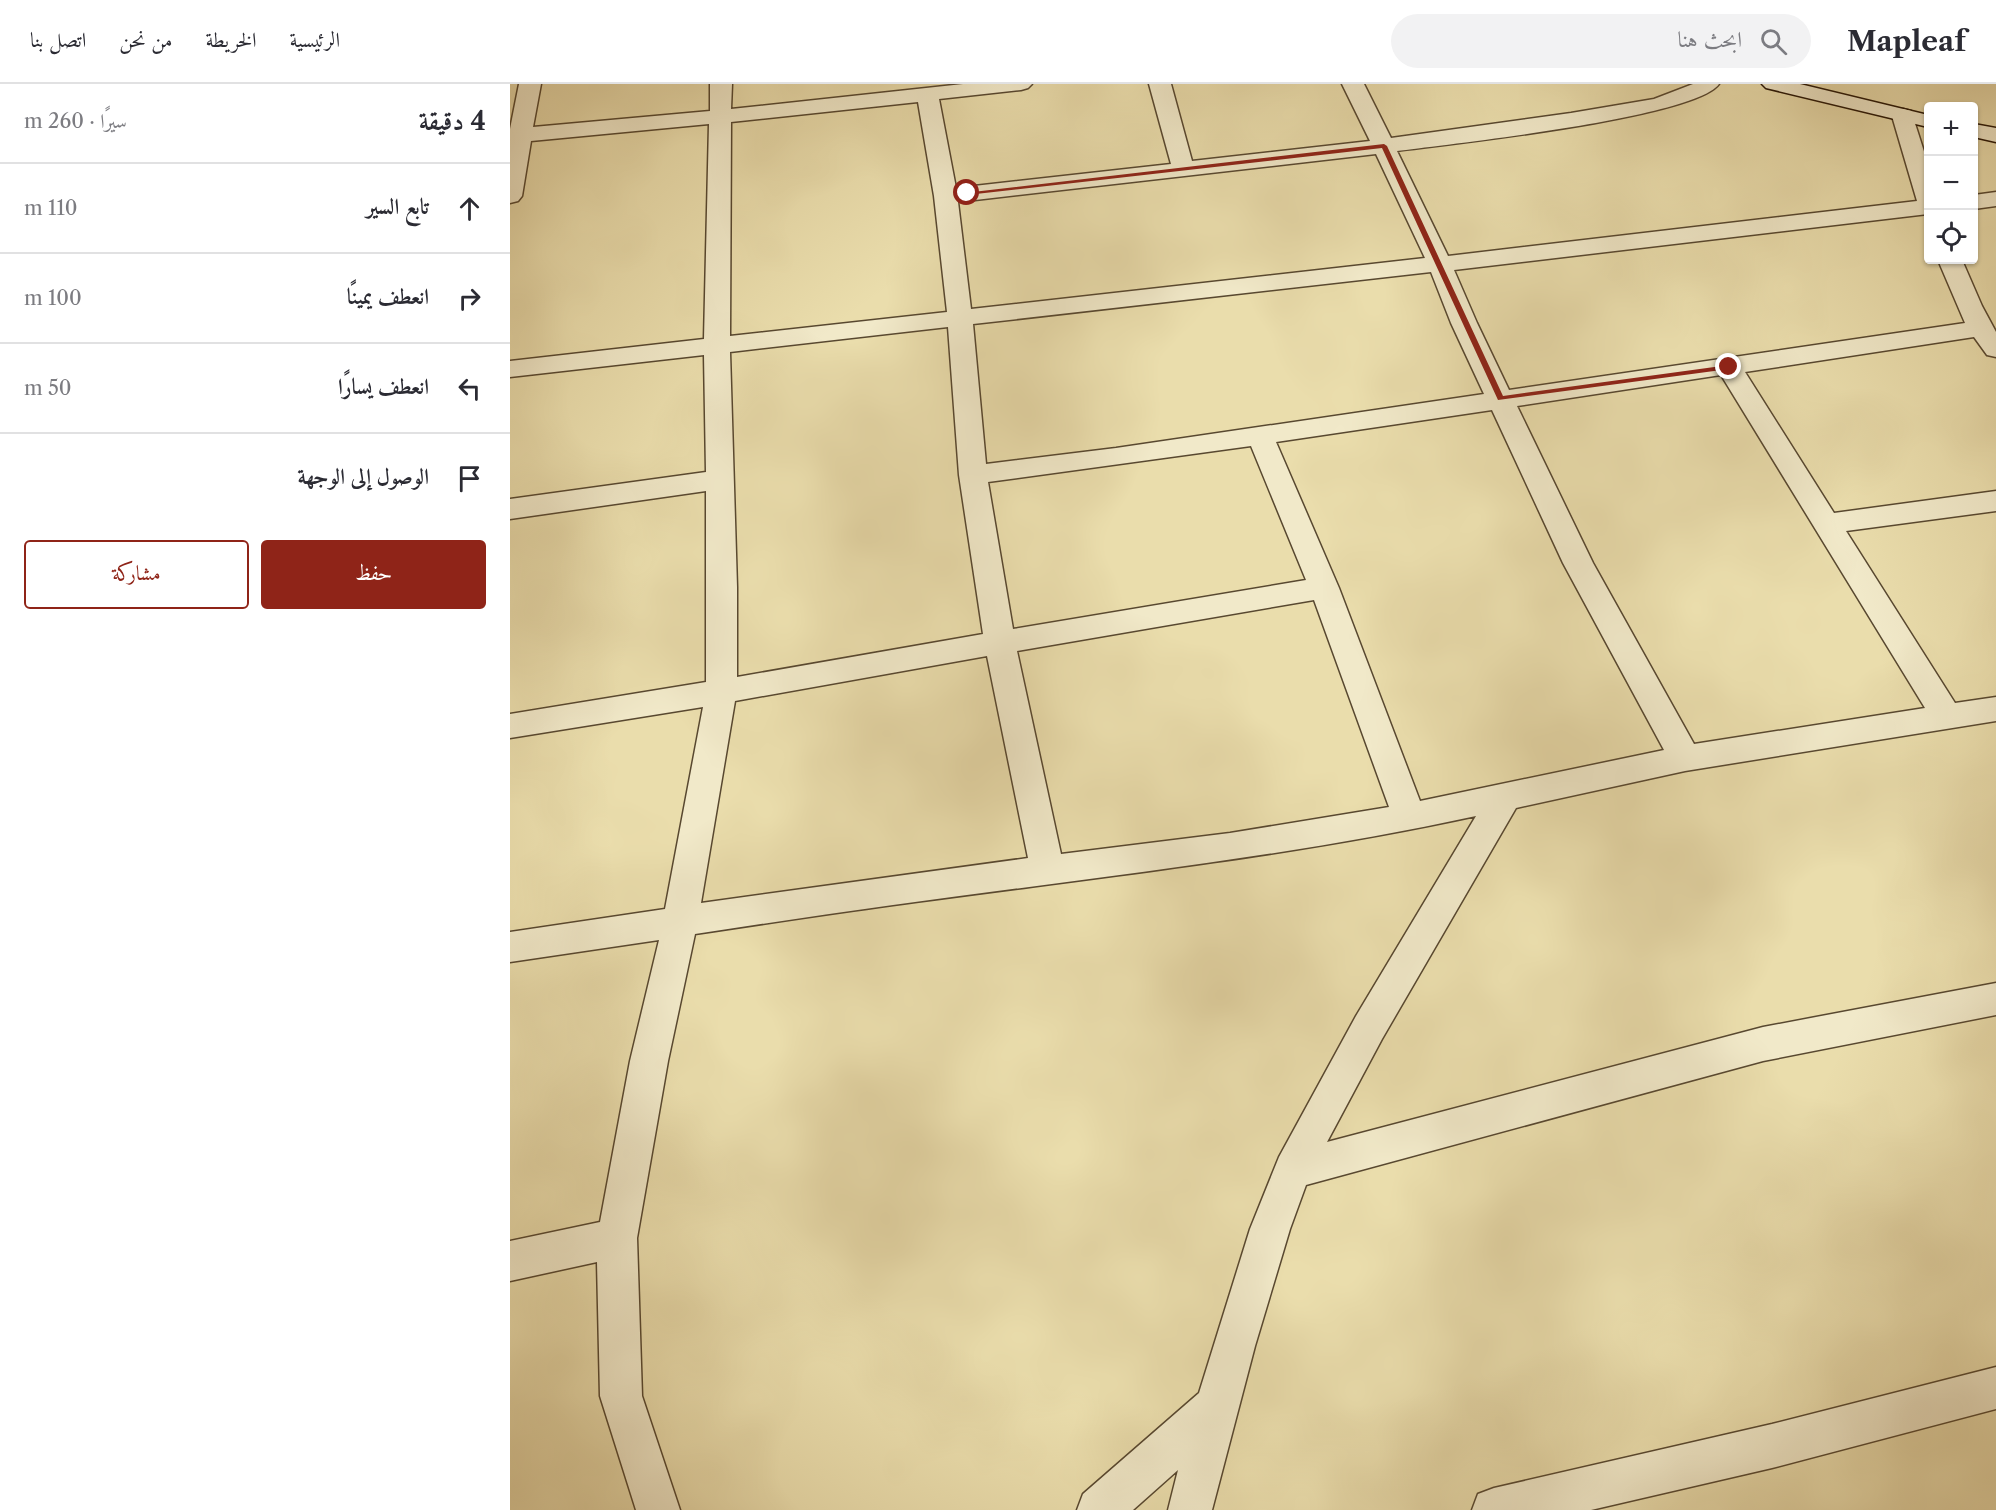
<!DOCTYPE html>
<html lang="ar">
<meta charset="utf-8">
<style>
:root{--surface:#fff;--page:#f2f2f3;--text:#2b2b33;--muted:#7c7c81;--line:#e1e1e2;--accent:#8f2418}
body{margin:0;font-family:"Libre Caslon Text",Amiri,serif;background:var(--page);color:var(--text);direction:rtl}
.controls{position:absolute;right:18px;top:18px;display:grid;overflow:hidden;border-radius:6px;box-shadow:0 2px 4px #0004}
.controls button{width:54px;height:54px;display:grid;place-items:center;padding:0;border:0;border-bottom:2px solid var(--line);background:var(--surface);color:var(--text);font:30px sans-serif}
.stop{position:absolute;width:18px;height:18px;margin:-14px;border:4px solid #8f2418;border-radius:50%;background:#fff}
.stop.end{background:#8f2418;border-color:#fff;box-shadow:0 2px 6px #0008}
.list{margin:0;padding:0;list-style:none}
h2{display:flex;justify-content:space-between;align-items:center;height:78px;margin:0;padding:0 24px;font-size:26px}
h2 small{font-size:20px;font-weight:400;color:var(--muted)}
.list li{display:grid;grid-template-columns:39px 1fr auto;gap:18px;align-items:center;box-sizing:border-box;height:90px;padding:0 24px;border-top:2px solid var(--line)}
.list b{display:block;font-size:22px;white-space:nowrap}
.list em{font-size:20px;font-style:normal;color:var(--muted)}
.actions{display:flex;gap:12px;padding:18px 24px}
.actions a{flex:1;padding:14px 0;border:2px solid var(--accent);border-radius:6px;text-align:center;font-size:21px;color:var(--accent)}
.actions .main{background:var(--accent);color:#fff}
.icon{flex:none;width:33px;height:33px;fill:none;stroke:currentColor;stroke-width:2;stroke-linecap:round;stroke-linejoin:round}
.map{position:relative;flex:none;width:1486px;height:1426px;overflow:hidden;direction:ltr}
header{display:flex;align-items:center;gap:36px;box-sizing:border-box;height:84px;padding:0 30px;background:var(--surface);border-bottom:2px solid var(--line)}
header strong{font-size:28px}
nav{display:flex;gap:33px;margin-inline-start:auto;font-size:21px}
.search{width:420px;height:54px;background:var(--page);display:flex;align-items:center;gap:15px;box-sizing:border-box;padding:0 21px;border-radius:33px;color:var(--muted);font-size:22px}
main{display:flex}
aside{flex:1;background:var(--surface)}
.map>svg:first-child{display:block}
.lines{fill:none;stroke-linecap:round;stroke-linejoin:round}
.street-casing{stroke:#584830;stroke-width:3}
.secondary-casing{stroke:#281606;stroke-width:3}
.street{fill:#f1e9c9;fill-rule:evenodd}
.secondary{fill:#f1e9c9;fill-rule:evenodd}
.route{fill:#8f2418}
</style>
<header>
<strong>Mapleaf</strong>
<div class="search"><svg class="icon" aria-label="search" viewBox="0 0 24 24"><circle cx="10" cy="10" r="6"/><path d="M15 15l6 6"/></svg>ابحث هنا</div>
<nav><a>الرئيسية</a><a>الخريطة</a><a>من نحن</a><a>اتصل بنا</a></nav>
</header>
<main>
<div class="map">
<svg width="1486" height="1426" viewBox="0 0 1486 1426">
<rect width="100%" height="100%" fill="#eaddac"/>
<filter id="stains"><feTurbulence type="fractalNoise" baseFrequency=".00333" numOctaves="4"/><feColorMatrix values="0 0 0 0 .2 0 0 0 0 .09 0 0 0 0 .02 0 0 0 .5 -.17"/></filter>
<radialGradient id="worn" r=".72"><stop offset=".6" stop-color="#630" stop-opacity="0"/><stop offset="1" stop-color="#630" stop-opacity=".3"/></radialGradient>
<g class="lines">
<!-- street casing -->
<g class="street-casing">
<g id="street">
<path d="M9,0H31L23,43L200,27V0H222L221,25L453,0H522L518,4L511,6L429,15L446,104L661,80L639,0H661L682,77L860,57L832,0H854L881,54L1061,29L1144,15L1183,0H1209C1185,34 939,60 887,67L938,172L1407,117L1382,32L1385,27L1393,25L1401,27L1418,80V130L944,186L967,239L999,306L1455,239L1428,176H1452L1472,222L1486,248V273L1477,271L1464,253L1235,288L1324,429L1486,407V427L1336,447L1445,619L1486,613V637L1175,687L1006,724L872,955L817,1058L1253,943L1486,899V931L1253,977L796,1101L780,1145L745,1262L702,1426H658L668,1386L623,1426H567L573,1410L689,1309L740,1145L769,1073L846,932L966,732C773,774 578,794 383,821C317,830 251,840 185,850L158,977L127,1154L132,1312L170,1426H126L90,1312L87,1178L0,1197V1157L90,1138L120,977L149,856L0,878V848L155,825L193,623L0,654V630L196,598V407L0,435V415L196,388L194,271L0,293V277L194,255L199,40L21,57L12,112L8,117L0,119V45ZM408,18L424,112L437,228L220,252L221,38ZM866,70L915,174L461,225L448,118ZM921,188L941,239L974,310L606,364L476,380L463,240ZM438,243L449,391L473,550L227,593V503L220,268ZM1211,291L1415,624L1184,660L1083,479L1007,322ZM982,326L1053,479L1154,666L910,717L829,504L766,358ZM741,362L796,496L503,545L478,398ZM804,516L879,723L720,749L551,770L507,567ZM477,572L518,774L191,819L225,617Z"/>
<path d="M1486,108V122L1464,125V111Z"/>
<path d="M1486,1283V1325L1262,1384L1081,1426H962L968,1410L984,1404L1262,1340Z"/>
</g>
</g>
<!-- secondary casing -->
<g class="secondary-casing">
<g id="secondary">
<path d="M1252,0H1290L1418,31V43L1256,4Z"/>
<path d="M1464,40L1486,44V58L1464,53Z"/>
</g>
</g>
<!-- street -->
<use href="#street" class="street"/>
<!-- secondary -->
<use href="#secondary" class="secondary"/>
</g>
<!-- route -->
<path class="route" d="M874,60L877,62L993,312L1219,281L1223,283L1219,285L988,316L872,64L457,111L454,109Z"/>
<rect width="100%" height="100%" filter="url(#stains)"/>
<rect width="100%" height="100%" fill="url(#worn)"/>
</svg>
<div class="controls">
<button>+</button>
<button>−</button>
<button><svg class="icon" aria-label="locate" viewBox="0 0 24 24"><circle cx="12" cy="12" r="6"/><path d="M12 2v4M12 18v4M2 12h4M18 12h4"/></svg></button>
</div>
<div class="stop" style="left:457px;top:109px"></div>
<div class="stop end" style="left:1219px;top:283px"></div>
</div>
<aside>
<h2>4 دقيقة<small>سيرًا · 260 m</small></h2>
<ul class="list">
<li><svg class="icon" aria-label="ahead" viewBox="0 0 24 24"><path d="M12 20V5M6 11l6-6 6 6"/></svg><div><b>تابع السير</b></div><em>110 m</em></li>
<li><svg class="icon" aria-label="right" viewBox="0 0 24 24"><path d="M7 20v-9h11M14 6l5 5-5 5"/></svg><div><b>انعطف يمينًا</b></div><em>100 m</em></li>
<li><svg class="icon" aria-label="left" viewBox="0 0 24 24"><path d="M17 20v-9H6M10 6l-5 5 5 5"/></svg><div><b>انعطف يسارًا</b></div><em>50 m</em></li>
<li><svg class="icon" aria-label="arrive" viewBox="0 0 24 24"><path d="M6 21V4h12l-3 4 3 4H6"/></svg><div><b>الوصول إلى الوجهة</b></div></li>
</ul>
<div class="actions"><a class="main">حفظ</a><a>مشاركة</a></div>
</aside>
</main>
